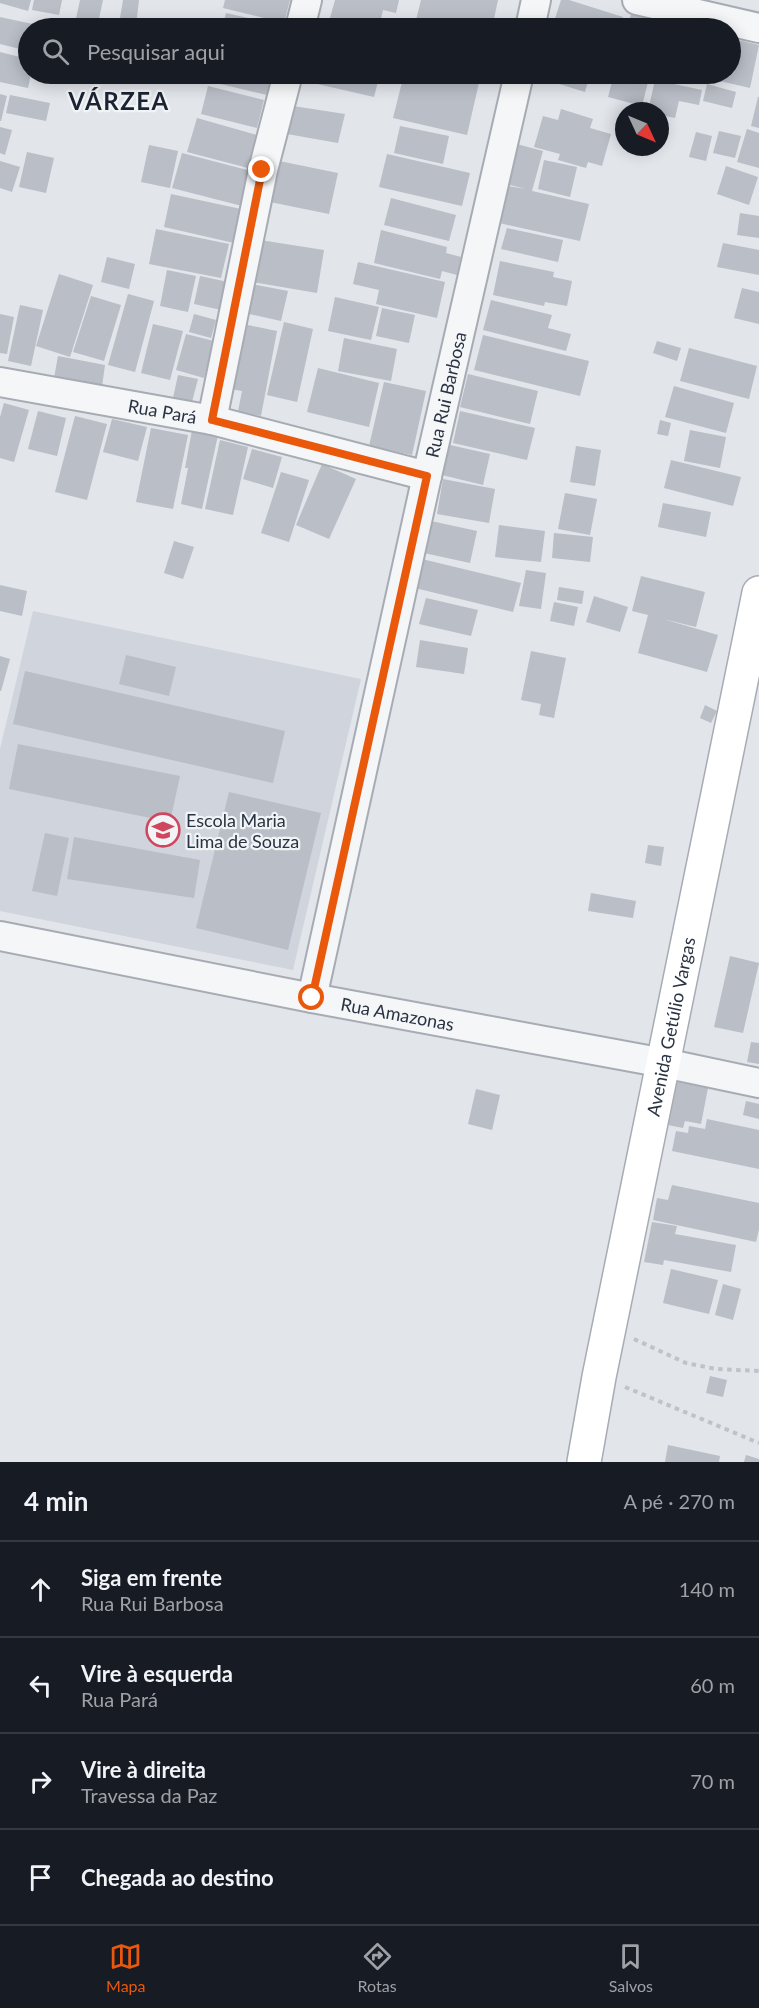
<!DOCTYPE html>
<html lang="pt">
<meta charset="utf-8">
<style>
:root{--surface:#171b24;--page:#242831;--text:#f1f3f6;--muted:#9ea1a6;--line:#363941;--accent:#ea580c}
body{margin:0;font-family:Lato,sans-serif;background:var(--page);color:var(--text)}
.compass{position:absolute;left:615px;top:102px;width:54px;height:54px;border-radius:50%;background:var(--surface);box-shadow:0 3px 15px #0003;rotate:134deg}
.stop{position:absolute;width:18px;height:18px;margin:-14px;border:4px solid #ea580c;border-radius:50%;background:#fff}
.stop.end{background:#ea580c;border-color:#fff;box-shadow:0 2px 6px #0008}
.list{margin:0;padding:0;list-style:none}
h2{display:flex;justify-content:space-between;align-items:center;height:78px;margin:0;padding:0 24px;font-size:26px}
h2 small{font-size:20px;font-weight:400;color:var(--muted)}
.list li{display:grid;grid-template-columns:39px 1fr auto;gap:18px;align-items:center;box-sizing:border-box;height:96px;padding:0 24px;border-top:2px solid var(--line)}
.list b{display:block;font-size:22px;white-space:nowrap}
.list p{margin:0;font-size:20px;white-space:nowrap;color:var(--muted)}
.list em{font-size:20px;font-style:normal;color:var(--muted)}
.icon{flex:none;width:33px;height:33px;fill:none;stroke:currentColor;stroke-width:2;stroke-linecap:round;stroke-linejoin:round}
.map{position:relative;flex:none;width:759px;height:1462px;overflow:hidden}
.search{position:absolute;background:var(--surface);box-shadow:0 3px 15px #0003;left:18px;right:18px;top:18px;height:66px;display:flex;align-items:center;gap:15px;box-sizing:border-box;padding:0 21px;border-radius:33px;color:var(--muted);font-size:22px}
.sheet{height:462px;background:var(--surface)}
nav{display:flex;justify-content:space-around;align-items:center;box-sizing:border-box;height:84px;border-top:2px solid var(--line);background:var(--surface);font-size:16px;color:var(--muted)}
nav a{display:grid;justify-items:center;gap:3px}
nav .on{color:var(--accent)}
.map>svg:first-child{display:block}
.built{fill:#d0d4dc}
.building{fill:#b9bec7}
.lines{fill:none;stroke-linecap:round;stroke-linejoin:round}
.street-casing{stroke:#a7acb4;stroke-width:32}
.secondary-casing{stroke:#a7acb4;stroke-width:36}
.path{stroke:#bfc3c9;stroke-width:4;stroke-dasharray:4.5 4.5;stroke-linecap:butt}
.street{stroke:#f4f6f8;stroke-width:28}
.secondary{stroke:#fff;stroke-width:33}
.route{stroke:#ea580c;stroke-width:8}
.labels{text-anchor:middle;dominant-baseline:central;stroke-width:4.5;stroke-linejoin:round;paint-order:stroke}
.street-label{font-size:18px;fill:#2a3342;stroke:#f1f4f7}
.poi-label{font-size:18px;fill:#2a3342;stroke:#f1f4f7;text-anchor:start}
.district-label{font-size:24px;font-weight:bold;letter-spacing:1.5px;fill:#1c2433;stroke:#f1f4f7}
</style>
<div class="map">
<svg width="759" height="1462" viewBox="0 0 759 1462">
<rect width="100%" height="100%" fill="#e2e5ea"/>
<!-- built -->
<path class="built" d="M33,611L361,679L293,970L0,911V749Z"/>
<!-- building -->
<g class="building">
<path d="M0,0H31L28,11L0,3Z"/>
<path d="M34,0H62L59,15L32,10Z"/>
<path d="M80,0H103L97,28H74Z"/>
<path d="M123,0H139L136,26L119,24Z"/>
<path d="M225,0H290L284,23L223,8Z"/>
<path d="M335,0H399L396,13L383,10L379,28L330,18Z"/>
<path d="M421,0H498L492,28H414Z"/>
<path d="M561,0H569L623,17L619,28H552Z"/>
<path d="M226,13L284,26L283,28H222Z"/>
<path d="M631,14L683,28H627Z"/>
<path d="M0,17L42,26V28H28V51L0,44Z"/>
<path d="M314,17L361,28H312Z"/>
<path d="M142,20L173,24L172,28H141Z"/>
<path d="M730,38L759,45L750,88L698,76V74H730Z"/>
<path d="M0,52L28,59V74H31L28,88L0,82Z"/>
<path d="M210,74H273L267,95L208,81Z"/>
<path d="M301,74H380L374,97L300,80Z"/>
<path d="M404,74H481L467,135L393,118Z"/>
<path d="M538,74H590L585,92L537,77Z"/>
<path d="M614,74H650L642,106L608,97Z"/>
<path d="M650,74H692L689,84Z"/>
<path d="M655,80L702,90L699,105L679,101L675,118L660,115V111H648Z"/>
<path d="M707,84L736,92L732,108L703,101Z"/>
<path d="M208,86L264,100L257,128L201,114Z"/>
<path d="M0,94L7,96L1,121H0Z"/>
<path d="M10,95L50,103L46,121L6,113Z"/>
<path d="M758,97H759V128L751,126Z"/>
<path d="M293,106L345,114L338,143L287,134Z"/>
<path d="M561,109L593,119L590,128L611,134L602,166L588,162L586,168L558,160L560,154L534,147L543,116L558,120Z"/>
<path d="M197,118L257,135L248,168L187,152Z"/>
<path d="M400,126L449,136L443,164L394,153Z"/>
<path d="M0,127L12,130L5,155L0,153Z"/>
<path d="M747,129L759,133V168L737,162Z"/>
<path d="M719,131L741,136L735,158L713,153Z"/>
<path d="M696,132L712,136L706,161L689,157Z"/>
<path d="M513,143L543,151L532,191L589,204L580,241L499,223L508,186L526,189L502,183Z"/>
<path d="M149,145L178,151L170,188L141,182Z"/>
<path d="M27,152L54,158L46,193L19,187Z"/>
<path d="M182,153L251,171L242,206L172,188Z"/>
<path d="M387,154L470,173L462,206L379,187Z"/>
<path d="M544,160L577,167L570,197L538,189Z"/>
<path d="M0,161L20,167L12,192L0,188Z"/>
<path d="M279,161L338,173L329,214L270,202Z"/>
<path d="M726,166L758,177L749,205L717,194Z"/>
<path d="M171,194L241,209L234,243L164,227Z"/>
<path d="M391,198L456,215L449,241L384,225Z"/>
<path d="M740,213L759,216V238L737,235Z"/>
<path d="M507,228L563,240L558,262L501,249Z"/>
<path d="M156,229L229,244L221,278L149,264Z"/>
<path d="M381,230L447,247L446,253L461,257L457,275L442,271L440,279L374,263Z"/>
<path d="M260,240L324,250L317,293L253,282Z"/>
<path d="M723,243L759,250V275L717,267Z"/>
<path d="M107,257L135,264L129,289L101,282Z"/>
<path d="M500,261L554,272L553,277L572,281L567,306L545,302L544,306L493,295Z"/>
<path d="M358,262L445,282L437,318L376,304L379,290L353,284Z"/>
<path d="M167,270L196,276L188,312L160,306Z"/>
<path d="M59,274L93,285L70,357L36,346Z"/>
<path d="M200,276L228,282L221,310L194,304Z"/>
<path d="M251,284L288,291L281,321L245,313Z"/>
<path d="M742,288L759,292V324L734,318Z"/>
<path d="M128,294L154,301L135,372L108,365Z"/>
<path d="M91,296L121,305L104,361L73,352Z"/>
<path d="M335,297L379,307L371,340L328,331Z"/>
<path d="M491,300L552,315L548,328L571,334L566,351L483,330Z"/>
<path d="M20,305L43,310L31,366L8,361Z"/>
<path d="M382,308L415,315L409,343L376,336Z"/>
<path d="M0,314L14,317L7,354L0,353Z"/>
<path d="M194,314L216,320L211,338L189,332Z"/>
<path d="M284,322L313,329L297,402L267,395Z"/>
<path d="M153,324L183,331L170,380L141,373Z"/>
<path d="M243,324L277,331L261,416L238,411L242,391L230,389Z"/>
<path d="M186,334L214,341L204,378L176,370Z"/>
<path d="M483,335L589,361L580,396L474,370Z"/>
<path d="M344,338L397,349L391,381L338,371Z"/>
<path d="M657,341L681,348L677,361L653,353Z"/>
<path d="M689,348L757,366L749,399L680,381Z"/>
<path d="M58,356L105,365L102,387L54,378Z"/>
<path d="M318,368L379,383L369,427L307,412Z"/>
<path d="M468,374L538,391L530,424L460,407Z"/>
<path d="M178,375L198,379L192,402L173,398Z"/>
<path d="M384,382L426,391L412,455L369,446Z"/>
<path d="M674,386L734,403L726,433L665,417Z"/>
<path d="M4,403L29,410L14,462L0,458V417Z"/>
<path d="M38,411L66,418L57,456L28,449Z"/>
<path d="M460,411L535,428L527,460L453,443Z"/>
<path d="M75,416L107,424L87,500L55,492Z"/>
<path d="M112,419L147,427L138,461L103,452Z"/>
<path d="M660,420L671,423L668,436L657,434Z"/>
<path d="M151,428L188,435L173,509L136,502Z"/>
<path d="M192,430L218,435L202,509L181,504L188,468H185Z"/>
<path d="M690,430L726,437L720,468L684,461Z"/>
<path d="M220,440L248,447L233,515L205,509Z"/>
<path d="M450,445L490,454L483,485L442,475Z"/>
<path d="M576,446L601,450L595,486L570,482Z"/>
<path d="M252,449L282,457L273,488L243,479Z"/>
<path d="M671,460L741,477L733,506L664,488Z"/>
<path d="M322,464L356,479L329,539L296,525Z"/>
<path d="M281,472L309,480L289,542L261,533Z"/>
<path d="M443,479L495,489L489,523L437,514Z"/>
<path d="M565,493L597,499L590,535L558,529Z"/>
<path d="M663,503L711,512L706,537L658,527Z"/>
<path d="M431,521L477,531L470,563L424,553Z"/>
<path d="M499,525L545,531L541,562L495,557Z"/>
<path d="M554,533L593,537L590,562L552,558Z"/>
<path d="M174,541L194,547L183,579L164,573Z"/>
<path d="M422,559L521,583L513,612L415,588Z"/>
<path d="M526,570L546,573L541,609L519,606Z"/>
<path d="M641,576L705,592L696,627L663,619L718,635L707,672L638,653L648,615L632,611Z"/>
<path d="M0,585L27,591L22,616L0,611Z"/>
<path d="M559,587L584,591L582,604L557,600Z"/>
<path d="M594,596L628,607L620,632L586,622Z"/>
<path d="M426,598L478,610L471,636L419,624Z"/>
<path d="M554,602L578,607L574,626L550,621Z"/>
<path d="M420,640L468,648L464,674L416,667Z"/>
<path d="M531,651L566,658L554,718L539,715L541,704L521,700Z"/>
<path d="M126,655L176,667L169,696L119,684Z"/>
<path d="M0,656L10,659L1,691H0Z"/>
<path d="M25,671L285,731L273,783L13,724Z"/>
<path d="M705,705L717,711L711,723L700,718Z"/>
<path d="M18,744L180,776L170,822L9,789Z"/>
<path d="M229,792L321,813L288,950L196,928Z"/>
<path d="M45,833L69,838L57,896L32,891Z"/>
<path d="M74,837L200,860L194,898L67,879Z"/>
<path d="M648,845L664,847L661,866L645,863Z"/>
<path d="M591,893L636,901L633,918L588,911Z"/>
<path d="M730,956L759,963L743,1033L714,1027Z"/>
<path d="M751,1042L759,1043V1064L747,1062Z"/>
<path d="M677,1082L708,1088L701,1124L685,1121L683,1128L668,1125Z"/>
<path d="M476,1089L500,1095L492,1130L468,1124Z"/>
<path d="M746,1101L759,1104V1119L743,1115Z"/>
<path d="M707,1119L759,1130V1169L672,1151L676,1131L688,1133L689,1126L705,1129Z"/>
<path d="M672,1185L759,1203V1229L756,1242L653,1220L657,1198L668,1200Z"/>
<path d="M652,1222L677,1226L675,1234L736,1245L731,1272L664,1260L663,1265L644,1262Z"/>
<path d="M671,1269L718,1280L709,1314L663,1303Z"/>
<path d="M723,1284L741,1289L733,1320L715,1315Z"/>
<path d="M710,1376L727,1380L723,1397L706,1393Z"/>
<path d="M668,1445L720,1456L719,1462H665Z"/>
<path d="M746,1455L759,1459V1462H744Z"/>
</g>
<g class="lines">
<!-- street casing -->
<g class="street-casing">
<g id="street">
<path d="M637,0L759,28"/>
<path d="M300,28L307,0"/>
<path d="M530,28L536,0"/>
<path id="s1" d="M0,382L212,420L427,476"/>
<path d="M212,420L263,170L288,74"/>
<path id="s2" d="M0,936L312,998L664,1063L759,1083"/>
<path id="s3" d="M312,998L427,476L519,74"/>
</g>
</g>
<!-- secondary casing -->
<g class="secondary-casing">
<g id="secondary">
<path id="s4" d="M584,1462L599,1377L759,593"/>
</g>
</g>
<!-- path -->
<g class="path">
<path d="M634,1339L686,1363L716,1369L759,1371"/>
<path d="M625,1387L759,1443"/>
</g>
<!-- street -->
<use href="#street" class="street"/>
<!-- secondary -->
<use href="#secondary" class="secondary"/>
</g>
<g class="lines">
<!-- route -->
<path class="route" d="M262,170L212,420L427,476L312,998"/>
</g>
<!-- icons -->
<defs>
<g id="school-ring" transform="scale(1.725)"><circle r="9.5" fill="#f1f4f7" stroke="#cf475d" stroke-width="1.5"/><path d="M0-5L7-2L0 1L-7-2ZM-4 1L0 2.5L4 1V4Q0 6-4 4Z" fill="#cf475d"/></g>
</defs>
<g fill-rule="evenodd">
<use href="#school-ring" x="163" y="830"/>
</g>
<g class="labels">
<!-- street labels -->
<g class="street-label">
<text stroke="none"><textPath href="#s3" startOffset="618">Rua Rui Barbosa</textPath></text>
<text stroke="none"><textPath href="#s1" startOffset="165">Rua Pará</textPath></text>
<text stroke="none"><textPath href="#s2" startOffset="405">Rua Amazonas</textPath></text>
<text stroke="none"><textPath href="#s4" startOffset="444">Avenida Getúlio Vargas</textPath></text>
</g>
<!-- poi labels -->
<g class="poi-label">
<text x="186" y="820">Escola Maria<tspan x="186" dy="21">Lima de Souza</tspan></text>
</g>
<!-- district labels -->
<g class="district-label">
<text x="119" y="100">VÁRZEA</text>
</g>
</g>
</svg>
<svg class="compass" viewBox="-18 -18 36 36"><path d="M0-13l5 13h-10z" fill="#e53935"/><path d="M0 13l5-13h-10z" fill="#9ea1a6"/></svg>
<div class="stop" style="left:312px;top:998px"></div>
<div class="stop end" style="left:262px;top:170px"></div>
<div class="search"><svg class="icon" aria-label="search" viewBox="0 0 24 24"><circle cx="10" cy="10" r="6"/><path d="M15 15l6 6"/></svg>Pesquisar aqui</div>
</div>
<section class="sheet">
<h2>4 min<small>A pé · 270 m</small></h2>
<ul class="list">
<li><svg class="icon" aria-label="ahead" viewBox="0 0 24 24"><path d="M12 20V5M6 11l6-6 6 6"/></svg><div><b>Siga em frente</b><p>Rua Rui Barbosa</p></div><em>140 m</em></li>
<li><svg class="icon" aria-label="left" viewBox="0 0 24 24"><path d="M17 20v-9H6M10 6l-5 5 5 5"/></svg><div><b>Vire à esquerda</b><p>Rua Pará</p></div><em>60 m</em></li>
<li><svg class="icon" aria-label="right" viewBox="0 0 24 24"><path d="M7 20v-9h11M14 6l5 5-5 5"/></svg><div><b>Vire à direita</b><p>Travessa da Paz</p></div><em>70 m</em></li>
<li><svg class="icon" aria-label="arrive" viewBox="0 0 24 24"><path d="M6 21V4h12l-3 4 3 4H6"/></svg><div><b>Chegada ao destino</b></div></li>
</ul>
</section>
<nav>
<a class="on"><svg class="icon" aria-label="map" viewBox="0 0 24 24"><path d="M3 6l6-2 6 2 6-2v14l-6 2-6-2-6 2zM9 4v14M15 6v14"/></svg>Mapa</a>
<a><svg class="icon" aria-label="directions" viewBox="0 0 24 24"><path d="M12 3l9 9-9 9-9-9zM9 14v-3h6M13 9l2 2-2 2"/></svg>Rotas</a>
<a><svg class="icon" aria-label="saved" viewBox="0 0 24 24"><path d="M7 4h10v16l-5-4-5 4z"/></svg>Salvos</a>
</nav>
